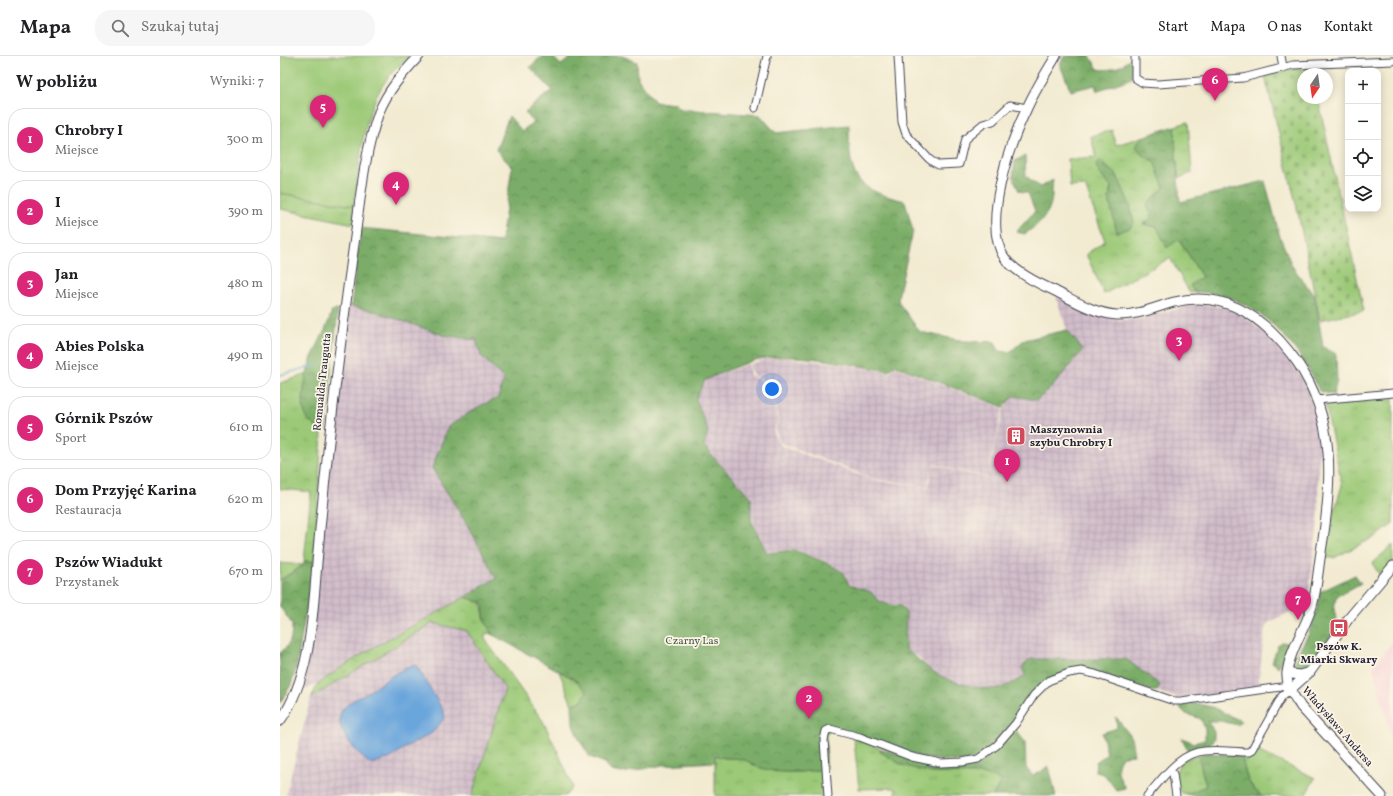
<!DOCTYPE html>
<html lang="pl">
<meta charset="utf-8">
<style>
:root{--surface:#fff;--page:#f6f6f6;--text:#202124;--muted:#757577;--line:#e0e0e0;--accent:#db2777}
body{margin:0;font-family:Vollkorn,serif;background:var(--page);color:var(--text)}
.controls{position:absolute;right:12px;top:12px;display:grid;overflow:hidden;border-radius:8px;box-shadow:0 2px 10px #0003}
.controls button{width:36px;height:36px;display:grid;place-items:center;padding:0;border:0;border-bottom:1px solid var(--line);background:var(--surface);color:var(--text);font:20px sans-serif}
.compass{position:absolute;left:1017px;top:12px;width:36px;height:36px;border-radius:50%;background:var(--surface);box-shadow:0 2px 10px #0003;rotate:193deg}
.you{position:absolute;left:492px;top:333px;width:14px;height:14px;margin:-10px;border:3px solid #fff;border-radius:50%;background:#1a73e8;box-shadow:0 0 0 6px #1a73e833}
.badge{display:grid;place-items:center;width:26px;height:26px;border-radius:50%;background:var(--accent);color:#fff;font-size:13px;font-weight:700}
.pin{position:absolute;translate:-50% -33px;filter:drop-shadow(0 1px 2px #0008)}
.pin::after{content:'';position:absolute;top:21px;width:14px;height:12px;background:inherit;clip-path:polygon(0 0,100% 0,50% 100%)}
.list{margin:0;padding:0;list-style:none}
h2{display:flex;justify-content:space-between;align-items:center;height:52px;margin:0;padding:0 16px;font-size:17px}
h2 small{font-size:13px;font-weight:400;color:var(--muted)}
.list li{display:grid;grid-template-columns:26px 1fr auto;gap:12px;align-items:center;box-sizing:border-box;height:64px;margin:0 8px 8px;padding:0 8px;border:1px solid var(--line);border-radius:16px}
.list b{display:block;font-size:15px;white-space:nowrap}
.list p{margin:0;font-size:13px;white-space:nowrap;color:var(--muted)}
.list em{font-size:13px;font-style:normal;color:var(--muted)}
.icon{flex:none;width:22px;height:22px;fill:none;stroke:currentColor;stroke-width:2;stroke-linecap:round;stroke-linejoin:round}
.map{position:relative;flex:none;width:1113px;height:740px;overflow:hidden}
header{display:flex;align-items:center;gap:24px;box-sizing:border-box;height:56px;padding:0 20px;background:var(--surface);border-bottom:1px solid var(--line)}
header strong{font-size:19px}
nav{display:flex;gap:22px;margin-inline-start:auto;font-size:14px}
.search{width:280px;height:36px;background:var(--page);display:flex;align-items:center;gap:10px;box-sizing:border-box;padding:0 14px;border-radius:16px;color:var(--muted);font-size:15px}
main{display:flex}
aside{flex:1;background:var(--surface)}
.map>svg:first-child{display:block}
.built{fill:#f6cfd8}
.industrial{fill:url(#industrial-grid)}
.grass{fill:url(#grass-tufts);stroke:#5e7659;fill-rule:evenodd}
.forest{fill:url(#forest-crowns);stroke:#4f6852}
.cemetery{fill:url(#cemetery-stones);stroke:#5e7659}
.garden{fill:#9bc977;stroke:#5e7659}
.water{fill:#6ba6dc;stroke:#46648c}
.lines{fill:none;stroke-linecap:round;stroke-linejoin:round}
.stream{stroke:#6ba6dc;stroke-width:1.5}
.street-casing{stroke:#414052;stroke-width:9}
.secondary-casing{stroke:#414052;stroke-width:11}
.street{stroke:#fff;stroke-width:7}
.secondary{stroke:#fff;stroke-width:9}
.labels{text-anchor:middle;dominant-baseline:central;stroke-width:3.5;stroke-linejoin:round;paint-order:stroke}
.street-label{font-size:11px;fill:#22223b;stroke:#fcf5e5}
.poi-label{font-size:11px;font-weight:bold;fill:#22223b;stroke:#fcf5e5;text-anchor:start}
.park-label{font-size:11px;fill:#4c5c50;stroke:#fcf5e5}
</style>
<header>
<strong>Mapa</strong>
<div class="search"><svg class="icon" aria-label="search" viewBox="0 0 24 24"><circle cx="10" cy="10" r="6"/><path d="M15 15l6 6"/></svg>Szukaj tutaj</div>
<nav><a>Start</a><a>Mapa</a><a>O nas</a><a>Kontakt</a></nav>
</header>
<main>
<aside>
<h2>W pobliżu<small>Wyniki: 7</small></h2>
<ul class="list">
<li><span class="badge">1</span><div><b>Chrobry I</b><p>Miejsce</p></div><em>300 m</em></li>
<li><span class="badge">2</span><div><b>I</b><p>Miejsce</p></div><em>390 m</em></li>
<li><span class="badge">3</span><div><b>Jan</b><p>Miejsce</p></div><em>480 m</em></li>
<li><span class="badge">4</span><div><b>Abies Polska</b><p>Miejsce</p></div><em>490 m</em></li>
<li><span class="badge">5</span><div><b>Górnik Pszów</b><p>Sport</p></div><em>610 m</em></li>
<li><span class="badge">6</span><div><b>Dom Przyjęć Karina</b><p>Restauracja</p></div><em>620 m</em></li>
<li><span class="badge">7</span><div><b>Pszów Wiadukt</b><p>Przystanek</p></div><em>670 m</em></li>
</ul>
</aside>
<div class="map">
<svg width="1113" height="740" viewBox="0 0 1113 740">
<defs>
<pattern id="industrial-grid" width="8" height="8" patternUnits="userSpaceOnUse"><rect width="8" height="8" fill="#d1bdca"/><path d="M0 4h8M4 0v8" fill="none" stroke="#b3a2ae"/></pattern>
<pattern id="grass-tufts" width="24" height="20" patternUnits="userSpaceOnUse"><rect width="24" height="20" fill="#9bc977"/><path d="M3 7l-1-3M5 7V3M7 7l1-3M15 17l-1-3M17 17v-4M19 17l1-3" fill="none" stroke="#85ac68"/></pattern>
<pattern id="forest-crowns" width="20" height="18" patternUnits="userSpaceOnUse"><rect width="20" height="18" fill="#7cad68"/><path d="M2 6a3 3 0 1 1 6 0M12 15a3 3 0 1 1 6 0" fill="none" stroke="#658c57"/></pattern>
<pattern id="cemetery-stones" width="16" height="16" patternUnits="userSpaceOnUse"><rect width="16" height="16" fill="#9bc977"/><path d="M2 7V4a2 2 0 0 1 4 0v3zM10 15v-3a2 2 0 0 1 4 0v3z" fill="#85ac68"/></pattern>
</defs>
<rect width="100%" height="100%" fill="#fcf5e5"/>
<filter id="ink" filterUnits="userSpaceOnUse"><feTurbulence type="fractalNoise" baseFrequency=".025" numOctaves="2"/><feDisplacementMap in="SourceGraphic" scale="8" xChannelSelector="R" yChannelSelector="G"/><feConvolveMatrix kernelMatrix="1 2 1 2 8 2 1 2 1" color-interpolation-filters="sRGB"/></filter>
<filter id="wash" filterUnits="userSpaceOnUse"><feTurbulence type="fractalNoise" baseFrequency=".012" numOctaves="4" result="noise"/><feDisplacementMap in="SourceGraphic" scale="16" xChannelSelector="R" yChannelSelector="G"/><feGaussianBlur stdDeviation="0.9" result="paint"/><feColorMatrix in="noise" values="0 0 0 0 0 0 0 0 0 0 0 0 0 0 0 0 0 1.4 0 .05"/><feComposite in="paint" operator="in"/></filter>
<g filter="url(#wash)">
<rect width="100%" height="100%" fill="#f2ebd1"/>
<!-- built -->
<path class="built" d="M1113,586V696V686L1093,611Z"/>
<!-- industrial -->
<g class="industrial">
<path d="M776,241L825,260L840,264L860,263L918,247L951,253L966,262L989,280L1008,302L1021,320L1029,336L1041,378L1038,426L1039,457L1028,547L988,567L985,572L978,631L928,640L897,642L877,635L880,629L846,603L745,620L721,632H700L673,626L651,615L637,600L625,595L626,557L622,549L609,548L597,544L591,536L569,528L565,517L549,507L514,493L487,496L472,463L471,441L432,400L424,390L428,375L415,343L425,324L468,308L470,319L484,326L499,365V363L484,325L473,319L469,309L485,303L504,302L562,308L611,317L613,310L723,352L707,421L653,408L647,430L594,423L501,387L495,375L498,365L493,375L500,389L592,424L648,431L653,409L707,422L724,353L733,340L757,344L802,294L787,274Z"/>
<path d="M71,250L97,256L163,279L196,284L201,300L224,323L218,342L198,351L152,412L191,475L216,522L190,538L89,594L38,628L26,633L17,634L25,607L65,251Z"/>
<path d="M153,567L187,575L225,633L192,740H13L6,738L31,642Z"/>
</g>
<!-- grass -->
<g class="grass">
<path d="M908,66L912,117L899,122L895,91V70Z"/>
<path d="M832,74L836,89L862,81L856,90L863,99L874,105L884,132L867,148L872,162L864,168L877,171L899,183L922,221L913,235L918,236L910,237L890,202L824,238L806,198L825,185L805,130L790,131L788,103L816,101L811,80ZM819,117L845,138L850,149L829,143L831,131Z"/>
<path d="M0,137L74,150V168L0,153Z"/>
<path d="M28,318L24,336L35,371L42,376L34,506L24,505L31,436L0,433V327Z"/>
<path d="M1113,337V468L1097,480L1054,502H1045L1054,453H1056H1055L1062,429L1045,347Z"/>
<path d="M1113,489V506L1100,520L1092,507Z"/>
<path d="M0,507L24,509L0,524Z"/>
<path d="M185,541L201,546L205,565L213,579L208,577L205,579V583L263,665L277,694L293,731L285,740H192L225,633L187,575L153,567L31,642L38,628L59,613L89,594Z"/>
<path d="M279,615L294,623L307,636L301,645L292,649Z"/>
<path d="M571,681L602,693L599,695L622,709L652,717L702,718L721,724L713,740H616L615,732L579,733L574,684Z"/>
<path d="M975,694L1035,722L1025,740H982L978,738L965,720L962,700H968Z"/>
<path d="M435,699C444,704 452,701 462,703C468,703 472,710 478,711C500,718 519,717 542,713L545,740H435Z"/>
<path d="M918,699L926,731C920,733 912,738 906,738C893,738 894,713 901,706C904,703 913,701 918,699Z"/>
</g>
<!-- forest -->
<g class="forest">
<path d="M262,0H272L281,9L293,0H342L357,6L358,23L375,46L396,48L401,53L480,59L496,77L569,69C569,120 573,133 625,145L633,175L618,241L619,247L640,276L684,285L715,286L719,295L730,296L744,284L787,274L803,294L772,331L757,344L733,340L724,351L614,309L609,315C569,309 526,297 485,302C468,304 442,317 425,324L416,343L428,375L424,390L432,400L471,441V464L487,497L514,494L549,508L564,517L569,529L591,536L597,544L609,549L621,550L626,557L625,594C637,601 642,608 652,615C666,625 706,637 723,631C730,629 737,624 745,620L742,611L751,603H846L880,629L877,635H872L796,612L767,625L717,688L698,702L682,706L632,701L555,673L546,677V713C523,716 503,719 481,712C474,710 467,704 462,703C453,701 444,704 435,699V706L383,709L342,717L331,715L325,707L310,701L300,685L293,669L292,649L301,645L307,636L294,623L213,579L205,565L203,547L185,541L216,522L191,475L152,412L168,371L198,351L218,342L224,323L201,300L196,284L163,279L97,256L71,250L81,172L221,186L232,111L216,94L229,60L242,75L253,66L245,56L272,34L250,11Z"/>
<path d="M784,0H810L818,13C829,16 845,10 853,0L852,22L817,35L815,29L791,35L780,9Z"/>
<path d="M895,70C895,95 898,121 900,146L985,125L1000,181L1012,210L1035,241L1043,291L1056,298L1057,325L1053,339L1039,335C1022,294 985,250 940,239C931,236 922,237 913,235L910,229L922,221L899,183L887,192L877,171L863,168L872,162L867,148L884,132L874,105L862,99L856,90L862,81Z"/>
<path d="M745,100L746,120L760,131L773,124C772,130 772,135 772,140C771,158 759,168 745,178L736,176L755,155L748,137L739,135L733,120L735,105Z"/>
<path d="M819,105L837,119L850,149L854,167L850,172L837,177L829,143L831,131L819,117L816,109Z"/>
<path d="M58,254L45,374L42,376C35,371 29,366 25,358C19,345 28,307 35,295C41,281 48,270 52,255Z"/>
<path d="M24,505L34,506L17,608L11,629L0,647V597C11,589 12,581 12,568L0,551V524L24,509Z"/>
<path d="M1075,519L1081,527L1056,541L1054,554L1058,570L1027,613L1022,615L1015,611C1014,598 1023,590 1028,579C1034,565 1038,551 1040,536Z"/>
<path d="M1002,586L1008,587L1010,591L998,611L992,606L998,589Z"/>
<path d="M909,646L932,651L961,665L958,669L941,665H928L934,676V683L929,689L907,694L902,682L914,687L925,684V673L921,663L906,658L899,651Z"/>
<path d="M836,661L851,681L854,699L843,700C833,710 839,721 845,732L836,734L825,719L815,715L816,706L827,698L822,677L837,672Z"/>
<path d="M734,672L745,686L746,712L753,720L769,711L776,740H713L721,724L702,718L652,717L622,709L599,695L602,693C631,702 672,719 702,705C710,701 727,679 734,672Z"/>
<path d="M928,697L962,700C964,713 968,733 982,740H915L906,738L926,730L918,699Z"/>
</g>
<!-- cemetery -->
<path class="cemetery" d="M1032,12L1033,18H1023V42H1038L1084,255L1040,264L1017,152L985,20L1008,14Z"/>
<!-- garden -->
<path class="garden" d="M0,0H130C124,6 116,12 110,19C81,55 80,107 74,150L0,137Z"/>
<!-- water -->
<path class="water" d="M136,609L161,651L165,661L152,677L124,692L111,702L90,708C77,697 50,669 63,653C71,644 82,640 91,634C109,623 116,614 136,609Z"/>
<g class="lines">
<!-- stream -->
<path class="stream" d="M0,319L36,309"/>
</g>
</g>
<g filter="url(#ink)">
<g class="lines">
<!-- street casing -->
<g class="street-casing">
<g id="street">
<path d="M618,0L622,66L626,78L649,103L653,106L659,109L679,108L685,83L703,68L713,65L730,49L747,52"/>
<path d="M855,0V22L863,27L878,28L963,22L1013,9L1113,5"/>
<path d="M1001,0L1003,11"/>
<path d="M475,52L487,0"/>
<path d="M1037,344L1113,337"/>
<path d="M890,714L893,718L896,740"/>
<path d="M548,740L544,684L546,675L550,673L580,681L632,701L661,707L682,706L698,703L717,689L736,667L754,639L768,625L789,617L801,615L815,618L894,645H901L1008,630"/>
<path d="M867,740C883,722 899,697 924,695C939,693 954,696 969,696L972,693L1002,640L1009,635"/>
</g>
</g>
<!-- secondary casing -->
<g class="secondary-casing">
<g id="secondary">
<path d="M776,0C766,17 755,34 747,52C730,87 699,172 727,205C739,218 757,227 773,234C793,244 815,258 837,259C857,260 876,251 894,246C948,233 987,264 1017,306C1057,364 1052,430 1041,496C1038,514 1037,533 1032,550C1026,571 1008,597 1007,619C1007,632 1014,640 1021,651L1102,740"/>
<path d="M1007,617L1019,619L1030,616"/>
<path d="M1009,635L1030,616L1069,562L1113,510"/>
<path d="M0,665C33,619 33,549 38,495C47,394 59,295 73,195C80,149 83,100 99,56C108,34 123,17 139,0"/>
</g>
</g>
<!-- street -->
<use href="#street" class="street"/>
<!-- secondary -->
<use href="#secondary" class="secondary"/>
</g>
</g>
<!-- icons -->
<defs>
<g id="building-square" transform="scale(1)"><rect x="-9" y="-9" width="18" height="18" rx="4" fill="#d1495b" stroke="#fcf5e5"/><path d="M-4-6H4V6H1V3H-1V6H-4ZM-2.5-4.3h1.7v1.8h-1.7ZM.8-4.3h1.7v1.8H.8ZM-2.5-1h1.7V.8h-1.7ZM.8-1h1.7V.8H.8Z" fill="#fff"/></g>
<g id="bus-square" transform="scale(1)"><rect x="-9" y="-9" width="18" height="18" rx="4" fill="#d1495b" stroke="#fcf5e5"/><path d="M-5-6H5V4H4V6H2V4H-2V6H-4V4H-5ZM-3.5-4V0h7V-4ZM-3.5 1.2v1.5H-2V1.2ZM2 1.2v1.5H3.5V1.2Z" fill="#fff"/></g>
</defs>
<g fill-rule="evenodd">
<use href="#building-square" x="736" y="380"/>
<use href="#bus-square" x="1059" y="572"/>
</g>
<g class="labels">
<!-- street labels -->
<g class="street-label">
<text transform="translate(43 326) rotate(-84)">Romualda Traugutta</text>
<text transform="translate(1057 671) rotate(49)">Władysława Andersa</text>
</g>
<!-- poi labels -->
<g class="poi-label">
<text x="750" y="374">Maszynownia<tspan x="750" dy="13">szybu Chrobry I</tspan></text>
<text x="1059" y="591" text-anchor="middle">Pszów K.<tspan x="1059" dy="13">Miarki Skwary</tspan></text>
</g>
<!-- park labels -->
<g class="park-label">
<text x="412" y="585">Czarny Las</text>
</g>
</g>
</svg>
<div class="controls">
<button>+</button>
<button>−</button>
<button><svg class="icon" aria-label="locate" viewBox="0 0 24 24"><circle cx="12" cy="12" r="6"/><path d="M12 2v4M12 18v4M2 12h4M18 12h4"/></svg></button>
<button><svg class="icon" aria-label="layers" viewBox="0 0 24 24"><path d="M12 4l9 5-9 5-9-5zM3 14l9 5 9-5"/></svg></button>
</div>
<svg class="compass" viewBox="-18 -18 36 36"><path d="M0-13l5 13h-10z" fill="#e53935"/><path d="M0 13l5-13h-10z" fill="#757577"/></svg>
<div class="you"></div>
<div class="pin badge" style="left:727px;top:426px">1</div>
<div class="pin badge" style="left:529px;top:663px">2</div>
<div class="pin badge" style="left:899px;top:305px">3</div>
<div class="pin badge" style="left:116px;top:149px">4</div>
<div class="pin badge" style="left:43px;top:72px">5</div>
<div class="pin badge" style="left:935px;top:45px">6</div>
<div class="pin badge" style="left:1018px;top:564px">7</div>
</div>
</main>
